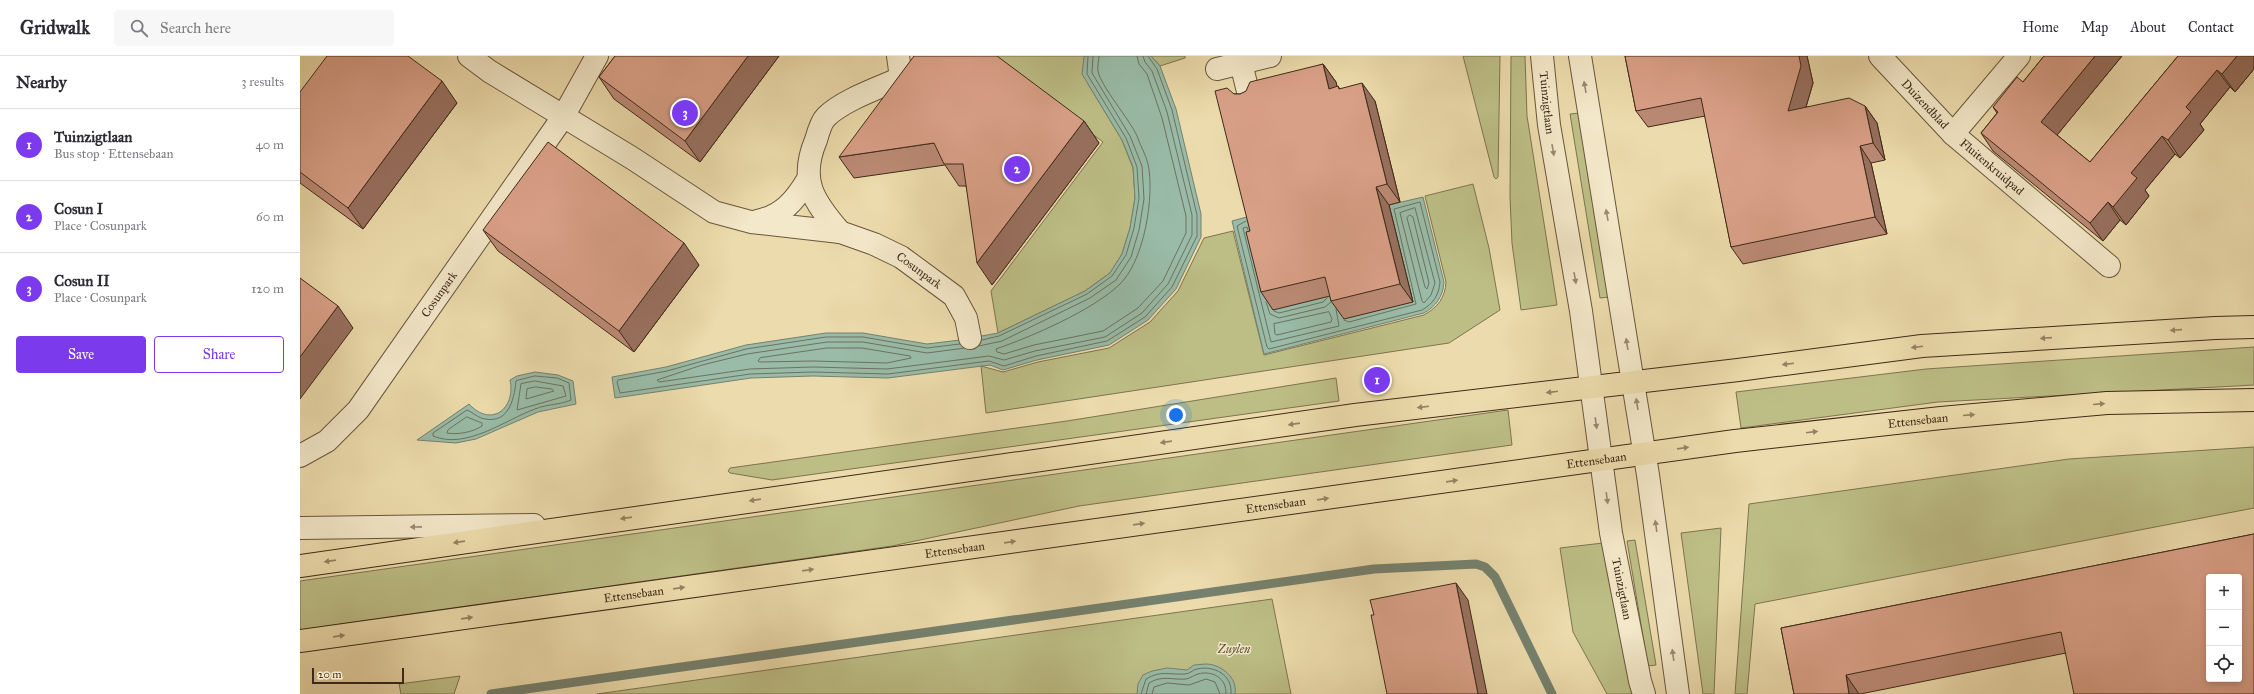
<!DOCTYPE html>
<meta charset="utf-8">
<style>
:root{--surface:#fff;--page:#f7f7f7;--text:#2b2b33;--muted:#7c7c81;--line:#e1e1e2;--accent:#7c3aed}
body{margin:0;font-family:"IM FELL Great Primer",serif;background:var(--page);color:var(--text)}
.controls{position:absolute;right:12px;bottom:12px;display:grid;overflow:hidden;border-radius:4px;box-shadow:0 2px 6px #0003}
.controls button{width:36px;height:36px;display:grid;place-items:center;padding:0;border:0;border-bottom:1px solid var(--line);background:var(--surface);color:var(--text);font:20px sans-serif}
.scale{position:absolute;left:12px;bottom:10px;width:92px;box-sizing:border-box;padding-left:4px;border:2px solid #3f2a18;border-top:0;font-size:11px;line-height:14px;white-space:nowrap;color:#3f2a18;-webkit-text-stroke:3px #f3e8c9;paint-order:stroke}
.you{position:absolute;left:876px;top:359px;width:14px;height:14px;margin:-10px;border:3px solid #fff;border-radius:50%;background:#1a73e8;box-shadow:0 0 0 6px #1a73e833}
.badge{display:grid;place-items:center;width:26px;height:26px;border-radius:50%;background:var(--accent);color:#fff;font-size:13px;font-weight:700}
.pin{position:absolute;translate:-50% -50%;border:2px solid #fff;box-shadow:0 1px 4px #0006}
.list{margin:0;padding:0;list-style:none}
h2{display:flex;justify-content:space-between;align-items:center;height:52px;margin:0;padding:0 16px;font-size:17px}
h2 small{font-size:13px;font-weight:400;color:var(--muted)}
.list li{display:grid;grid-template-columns:26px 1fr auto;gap:12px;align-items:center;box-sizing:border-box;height:72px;padding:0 16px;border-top:1px solid var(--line)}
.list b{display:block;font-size:15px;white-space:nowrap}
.list p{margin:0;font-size:13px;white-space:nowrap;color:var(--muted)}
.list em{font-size:13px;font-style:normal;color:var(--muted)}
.actions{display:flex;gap:8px;padding:12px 16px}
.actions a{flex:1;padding:9px 0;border:1px solid var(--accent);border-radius:4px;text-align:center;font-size:14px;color:var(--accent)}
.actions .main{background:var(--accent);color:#fff}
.icon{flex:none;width:22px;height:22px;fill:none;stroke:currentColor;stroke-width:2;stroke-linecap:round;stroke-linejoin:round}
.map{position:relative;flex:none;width:1954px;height:638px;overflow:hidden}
header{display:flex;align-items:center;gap:24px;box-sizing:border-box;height:56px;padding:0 20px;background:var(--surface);border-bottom:1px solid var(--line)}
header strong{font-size:19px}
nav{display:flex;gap:22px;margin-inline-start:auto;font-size:14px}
.search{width:280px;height:36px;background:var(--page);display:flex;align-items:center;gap:10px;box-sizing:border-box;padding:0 14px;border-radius:4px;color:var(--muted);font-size:15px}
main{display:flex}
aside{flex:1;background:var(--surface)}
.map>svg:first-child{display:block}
.green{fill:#bdbe86;stroke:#7e744f}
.water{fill:#99bba7;stroke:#75816e}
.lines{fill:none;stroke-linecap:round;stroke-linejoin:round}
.shore{stroke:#6c7260;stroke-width:1}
.stream{stroke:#75816e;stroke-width:9}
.minor-casing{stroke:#6a563d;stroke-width:24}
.major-casing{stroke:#3f2a18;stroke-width:24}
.minor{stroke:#f3e8c9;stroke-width:22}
.major{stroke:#ecdbac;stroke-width:22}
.wall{fill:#bb8a75;stroke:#3f2a18}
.shaded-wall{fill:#98705f;stroke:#3f2a18}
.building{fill:#d9a088;stroke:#3f2a18;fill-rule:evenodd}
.oneway{fill:#998970}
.oneway2{fill:#968262}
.labels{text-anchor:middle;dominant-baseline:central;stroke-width:3;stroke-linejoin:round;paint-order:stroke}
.street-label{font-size:12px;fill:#3f2a18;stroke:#f3e8c9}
.park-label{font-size:12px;font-style:italic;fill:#5e4f34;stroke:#f3e8c9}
</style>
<header>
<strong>Gridwalk</strong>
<div class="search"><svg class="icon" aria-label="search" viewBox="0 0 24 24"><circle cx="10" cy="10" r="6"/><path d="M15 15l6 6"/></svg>Search here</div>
<nav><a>Home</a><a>Map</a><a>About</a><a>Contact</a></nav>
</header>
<main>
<aside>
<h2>Nearby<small>3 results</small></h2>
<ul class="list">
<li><span class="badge">1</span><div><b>Tuinzigtlaan</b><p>Bus stop · Ettensebaan</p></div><em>40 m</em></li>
<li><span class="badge">2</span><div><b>Cosun I</b><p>Place · Cosunpark</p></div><em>60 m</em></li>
<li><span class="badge">3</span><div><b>Cosun II</b><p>Place · Cosunpark</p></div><em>120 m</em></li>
</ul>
<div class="actions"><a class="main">Save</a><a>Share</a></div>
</aside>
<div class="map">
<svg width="1954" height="638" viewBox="0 0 1954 638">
<rect width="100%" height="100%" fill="#ecdbac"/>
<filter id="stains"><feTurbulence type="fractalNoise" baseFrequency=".005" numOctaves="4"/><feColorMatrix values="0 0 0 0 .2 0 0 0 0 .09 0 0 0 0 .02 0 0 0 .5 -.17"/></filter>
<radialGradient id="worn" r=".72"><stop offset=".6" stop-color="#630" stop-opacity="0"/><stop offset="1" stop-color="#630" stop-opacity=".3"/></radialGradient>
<!-- green -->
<g class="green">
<path d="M688,0H787L784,1L788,28L822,84L833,112L835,142L830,172L822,198L810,217L785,235L698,277L691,235L803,86Z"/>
<path d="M851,0H885V2L860,10Z"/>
<path d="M1163,0H1200L1198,121L1196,123L1194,121Z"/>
<path d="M1211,0H1225L1227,60L1257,249L1221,254L1212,187L1210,141Z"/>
<path d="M1280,57L1310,241L1300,242L1270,58Z"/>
<path d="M1173,128L1189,192L1200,254L1149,287L686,357L681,310L703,316L738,306L809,292L850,266L878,235L904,182L933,175L964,299L1124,259C1138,251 1145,242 1146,226L1125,140Z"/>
<path d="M1954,291V329L1638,346L1441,372L1436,336L1626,313Z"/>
<path d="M1036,322L1039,345L472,424L430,417L428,415L430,412L767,365Z"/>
<path d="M1208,354L1212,389L779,450L592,490L0,574V525Z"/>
<path d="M1954,391V452L1455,548L1447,638H1435L1449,448L1769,403Z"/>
<path d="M1421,472L1414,638H1403L1381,477Z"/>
<path d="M1335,484L1356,609L1348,610L1327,485Z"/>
<path d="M1303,487L1335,638H1307L1273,576L1260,492Z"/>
<path d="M972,543L991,638H297Z"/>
<path d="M160,620L154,638H101L99,628Z"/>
</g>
<!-- water -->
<g class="water">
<path d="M787,0H851L860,10L876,53L901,158V181L876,233L848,264L809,289L737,304L703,314L690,309L588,322L513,320L451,322L315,342L312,321L366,311L446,289L526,277H563L627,288L660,284L698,277L785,235L810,217L822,198L830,172L835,142L833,111L822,84L782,18L784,1Z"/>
<path d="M1123,141L1144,226C1143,241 1136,250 1124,257L964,298L932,165L954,159L1089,149Z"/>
<path d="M235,316L258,319L273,325L276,348L238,356L176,383L156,387L117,384L169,348C191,372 216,353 210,324L217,320Z"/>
<path d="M906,608C920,608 938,621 935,638H837L838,628L843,619L852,615L867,612L887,614L894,609Z"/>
</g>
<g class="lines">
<!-- shore -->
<g class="shore">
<path d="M799,0C799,5 797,10 798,15C800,29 830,64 837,80C840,89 846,99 848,108C855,140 844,206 819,229C791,255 733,280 696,293L697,296L704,298L734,289L803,275L838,252L863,225L886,177V160L862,62L847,18L839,8L837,0"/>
<path d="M1115,152L1135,227L1131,239L1124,247L1122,245L1100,157Z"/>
<path d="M1110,159L1113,161L1129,227L1127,233L1125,231L1107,162Z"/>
<path d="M946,165L937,170L967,291L969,293L1122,254C1133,248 1139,239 1140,226L1120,146L1094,153L1116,248L1049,266L1044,264"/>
<path d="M948,174L947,171L943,172L971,286L1039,270L1036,253"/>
<path d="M966,246L970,258L979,262L1025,251L1031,246"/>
<path d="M974,255L979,257L1023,246L1027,242"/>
<path d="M1029,256L1032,263L1031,266L977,279L975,278L974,268Z"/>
<path d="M682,284L699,280L787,238L812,220L826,199L834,172L839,142L837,111L826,82L787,18L788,0"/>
<path d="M660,288L627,292L563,281H526L446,293L367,315L318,324L317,326L320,337L450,318L513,316L588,318L689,305L704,310L736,300L807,285L845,261L872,231L897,180V159L872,54L857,13L848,0"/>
<path d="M679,290L702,285L790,242L816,224L831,201L839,174L844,143L842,110L830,80L792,17L793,0"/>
<path d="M527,292H562L610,300L611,302L587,307L513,305L460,306L458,305L460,302Z"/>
<path d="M665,292L627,297L563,286H527L447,298L402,309L357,324L359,326L450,313L513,311L587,313L689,300L704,304L735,295L805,281L842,257L868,228L892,179V159L867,56L852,15L845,6L843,0"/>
<path d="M235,320L257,322L269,327L271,344C260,349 247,348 235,353C205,364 166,394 133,380V377L167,354C172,356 176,360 181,362C208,370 214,345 216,325Z"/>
<path d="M235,325L263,330L266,340L217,354L221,328Z"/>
<path d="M236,331L252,333L254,335L226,343L227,333Z"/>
<path d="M167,361L182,367V370C173,376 158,379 147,377L148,374Z"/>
<path d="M841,638L846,623C861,614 869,619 885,618C890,618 892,614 897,613C914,609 933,619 931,638"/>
<path d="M846,638L849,627C862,619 872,624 886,623C891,622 894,619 898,618C912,614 927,622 926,638"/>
<path d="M852,638L854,631L867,627L889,629L906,623L915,626L920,638"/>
</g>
<!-- stream -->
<path class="stream" d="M191,638L1074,513L1176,508L1185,511L1195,521L1252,638"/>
<!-- minor casing -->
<g class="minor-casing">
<g id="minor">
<path id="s1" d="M169,0L189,15L332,102L414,156L451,166L540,176L574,188L601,201L654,240L666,262L670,282"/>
<path id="s2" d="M1242,0L1249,69L1281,255L1311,477L1340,625L1344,638"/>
<path d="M1280,0L1348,419L1378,638"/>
<path id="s3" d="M1580,0L1653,78"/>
<path id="s4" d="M1719,0L1653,78L1809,210"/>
<path d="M941,7L950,44"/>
<path d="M917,13L970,0"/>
<path d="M457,165C482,160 495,145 508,123"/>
<path d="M540,176C513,145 499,124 516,84C518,77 521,66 526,61C543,44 579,32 601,22L598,0"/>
<path id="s5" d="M0,400L27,385L58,354L263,61L297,0"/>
<path d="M0,472L234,469"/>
</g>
</g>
<!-- major casing -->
<g class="major-casing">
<g id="major">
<path d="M0,510L1055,359L1438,314L1622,290L1915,272L1954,271"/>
<path id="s6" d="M0,585L1435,385L1641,362L1807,347L1954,344"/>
</g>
</g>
<!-- minor -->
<use href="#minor" class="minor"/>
<!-- major -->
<use href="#major" class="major"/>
</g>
<!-- wall -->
<g class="wall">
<path d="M315,0H479L400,106L314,43L299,21Z"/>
<path d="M1325,0H1507L1513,27L1506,51L1565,50L1577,67L1585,104L1571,107L1587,178L1443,208L1431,191L1405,60L1348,71L1336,55Z"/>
<path d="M1744,0H1822L1757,79L1790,106L1878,0H1954V13L1935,36L1930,31L1900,68L1904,74L1880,102L1875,98L1845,134L1849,140L1826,169L1820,164L1803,185L1693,95L1681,77L1697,57L1693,51L1723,26Z"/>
<path d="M1023,8L1036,26L1037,31L1038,30L1040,33L1075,45L1100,146L1089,149L1113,246L1044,263L1031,245L1030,240L973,254L961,236L950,175L934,38H940Z"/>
<path d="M0,36L157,47L63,173L0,127Z"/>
<path d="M784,65L799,87L692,229L666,130H659L645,109L554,122L539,101Z"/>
<path d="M183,174L399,209L334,296L198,195Z"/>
<path d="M1954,478L1766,597L1560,638H1494L1481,572Z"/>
</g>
<!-- shaded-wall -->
<g class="shaded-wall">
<path d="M448,0H479L400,106L385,85Z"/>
<path d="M1499,0H1507L1513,27L1500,71L1488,55Z"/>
<path d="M1795,0H1822L1753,84L1741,66Z"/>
<path d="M1937,0H1954V13L1935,36L1922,18Z"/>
<path d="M1023,8L1036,26L1042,50L1029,33Z"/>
<path d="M1917,14L1930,31L1900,68L1904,74L1880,102L1868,84L1886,51Z"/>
<path d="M142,25L157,47L63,173L48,152Z"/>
<path d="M1062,27L1075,45L1100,146L1087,128Z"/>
<path d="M1565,50L1577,67L1585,104L1573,87Z"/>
<path d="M784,65L799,87L692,229L677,207Z"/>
<path d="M1862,80L1875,98L1845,134L1849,140L1826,169L1813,151L1831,117Z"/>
<path d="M1560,90L1571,107L1587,178L1575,161Z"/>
<path d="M1076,131L1089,149L1113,246L1100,228Z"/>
<path d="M1808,146L1820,164L1803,185L1790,167Z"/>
<path d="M384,187L399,209L334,296L319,275Z"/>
<path d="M38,250L53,272L0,343V301Z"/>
<path d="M1156,527L1168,544L1187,638H1178Z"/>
<path d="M1546,619L1559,638H1549Z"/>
</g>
<!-- building -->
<g class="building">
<path d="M27,0H108L142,25L48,152L0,116V36Z"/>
<path d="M315,0H448L385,85L299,21Z"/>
<path d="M614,0H697L784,65L677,207L663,108H644L634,87L539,101Z"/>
<path d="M1325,0H1499L1501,10L1488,55L1549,42L1565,50L1573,87L1560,90L1575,161L1431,191L1401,42L1336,55Z"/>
<path d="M1744,0H1795L1741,66L1790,106L1878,0H1937L1922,18L1917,14L1886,51L1891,56L1868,84L1862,80L1831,117L1837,122L1813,151L1808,146L1790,167L1681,77L1698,56L1693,51L1717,21L1723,26Z"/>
<path d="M1023,8L1029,33L1038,30L1039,33L1062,27L1087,128L1076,131L1100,228L1031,245L1025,221L961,236L946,176L950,175L915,35L927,32L934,38H940L946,35L950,26Z"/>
<path d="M248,86L384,187L319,275L183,174Z"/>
<path d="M0,222L38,250L0,301Z"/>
<path d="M1954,478V638H1774L1761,576L1546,619L1549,638H1494L1481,572ZM1909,521H1939V623H1909Z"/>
<path d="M1156,527L1178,638H1087L1071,559H1074L1070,544Z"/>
</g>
<!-- one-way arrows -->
<defs><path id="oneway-solid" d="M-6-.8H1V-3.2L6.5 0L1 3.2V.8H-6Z"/></defs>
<g class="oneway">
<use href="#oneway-solid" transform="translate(1285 31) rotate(-100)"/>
<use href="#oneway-solid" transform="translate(1253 94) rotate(80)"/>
<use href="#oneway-solid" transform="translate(1307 159) rotate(-100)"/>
<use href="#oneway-solid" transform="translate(1275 222) rotate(80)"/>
<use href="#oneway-solid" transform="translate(1327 288) rotate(-99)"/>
<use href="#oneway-solid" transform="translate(1337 348) rotate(-99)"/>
<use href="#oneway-solid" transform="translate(1296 367) rotate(82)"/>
<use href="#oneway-solid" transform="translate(1307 442) rotate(82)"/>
<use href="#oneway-solid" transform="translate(1356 470) rotate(-98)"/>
<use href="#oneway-solid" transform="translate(116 471) rotate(179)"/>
<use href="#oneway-solid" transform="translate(1373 599) rotate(-98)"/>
</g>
<g class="oneway2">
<use href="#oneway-solid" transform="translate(1876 274) rotate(176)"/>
<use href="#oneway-solid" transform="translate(1746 282) rotate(176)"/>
<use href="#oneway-solid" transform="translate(1617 291) rotate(173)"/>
<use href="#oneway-solid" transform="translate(1488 308) rotate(173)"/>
<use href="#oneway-solid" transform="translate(1252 336) rotate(173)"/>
<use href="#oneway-solid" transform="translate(1799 348) rotate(-5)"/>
<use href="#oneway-solid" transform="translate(1123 351) rotate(173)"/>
<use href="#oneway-solid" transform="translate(1669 359) rotate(-5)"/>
<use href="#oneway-solid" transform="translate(994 368) rotate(172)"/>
<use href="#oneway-solid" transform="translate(1512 376) rotate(-7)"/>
<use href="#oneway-solid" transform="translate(866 386) rotate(172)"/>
<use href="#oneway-solid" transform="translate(1383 392) rotate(-8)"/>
<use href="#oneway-solid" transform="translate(1152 425) rotate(-8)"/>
<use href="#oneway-solid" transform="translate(1023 443) rotate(-8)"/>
<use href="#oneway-solid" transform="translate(455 444) rotate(172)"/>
<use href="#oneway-solid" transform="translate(326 462) rotate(172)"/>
<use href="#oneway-solid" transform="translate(839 468) rotate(-8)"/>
<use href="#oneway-solid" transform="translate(159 486) rotate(172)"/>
<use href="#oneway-solid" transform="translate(710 486) rotate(-8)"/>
<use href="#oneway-solid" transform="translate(30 505) rotate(172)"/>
<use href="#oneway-solid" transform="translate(508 514) rotate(-8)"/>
<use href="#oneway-solid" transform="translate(379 532) rotate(-8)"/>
<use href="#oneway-solid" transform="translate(167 562) rotate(-8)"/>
<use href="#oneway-solid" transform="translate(39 580) rotate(-8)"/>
</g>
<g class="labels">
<!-- street labels -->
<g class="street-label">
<text stroke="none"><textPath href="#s2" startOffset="47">Tuinzigtlaan</textPath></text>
<text stroke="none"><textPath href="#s3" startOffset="66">Duizendblad</textPath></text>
<text stroke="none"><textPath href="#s4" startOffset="153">Fluitenkruidpad</textPath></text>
<text stroke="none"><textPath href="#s1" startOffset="507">Cosunpark</textPath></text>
<text stroke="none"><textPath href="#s5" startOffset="216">Cosunpark</textPath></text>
<text stroke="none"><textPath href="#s6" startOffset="1633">Ettensebaan</textPath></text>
<text stroke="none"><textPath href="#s6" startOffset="1309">Ettensebaan</textPath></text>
<text stroke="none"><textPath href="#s6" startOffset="985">Ettensebaan</textPath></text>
<text stroke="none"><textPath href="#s6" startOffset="661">Ettensebaan</textPath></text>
<text stroke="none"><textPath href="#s2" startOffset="539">Tuinzigtlaan</textPath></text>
<text stroke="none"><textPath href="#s6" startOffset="337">Ettensebaan</textPath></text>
</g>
<!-- park labels -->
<g class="park-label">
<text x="934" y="593">Zuylen</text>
</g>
</g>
<rect width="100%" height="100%" filter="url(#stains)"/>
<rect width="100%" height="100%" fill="url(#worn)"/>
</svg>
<div class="controls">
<button>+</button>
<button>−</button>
<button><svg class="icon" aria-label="locate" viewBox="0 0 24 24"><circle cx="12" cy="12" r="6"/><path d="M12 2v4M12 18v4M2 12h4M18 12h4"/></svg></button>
</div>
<div class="scale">20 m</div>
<div class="you"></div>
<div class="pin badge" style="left:1077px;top:324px">1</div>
<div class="pin badge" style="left:717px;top:113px">2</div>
<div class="pin badge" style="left:385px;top:57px">3</div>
</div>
</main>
